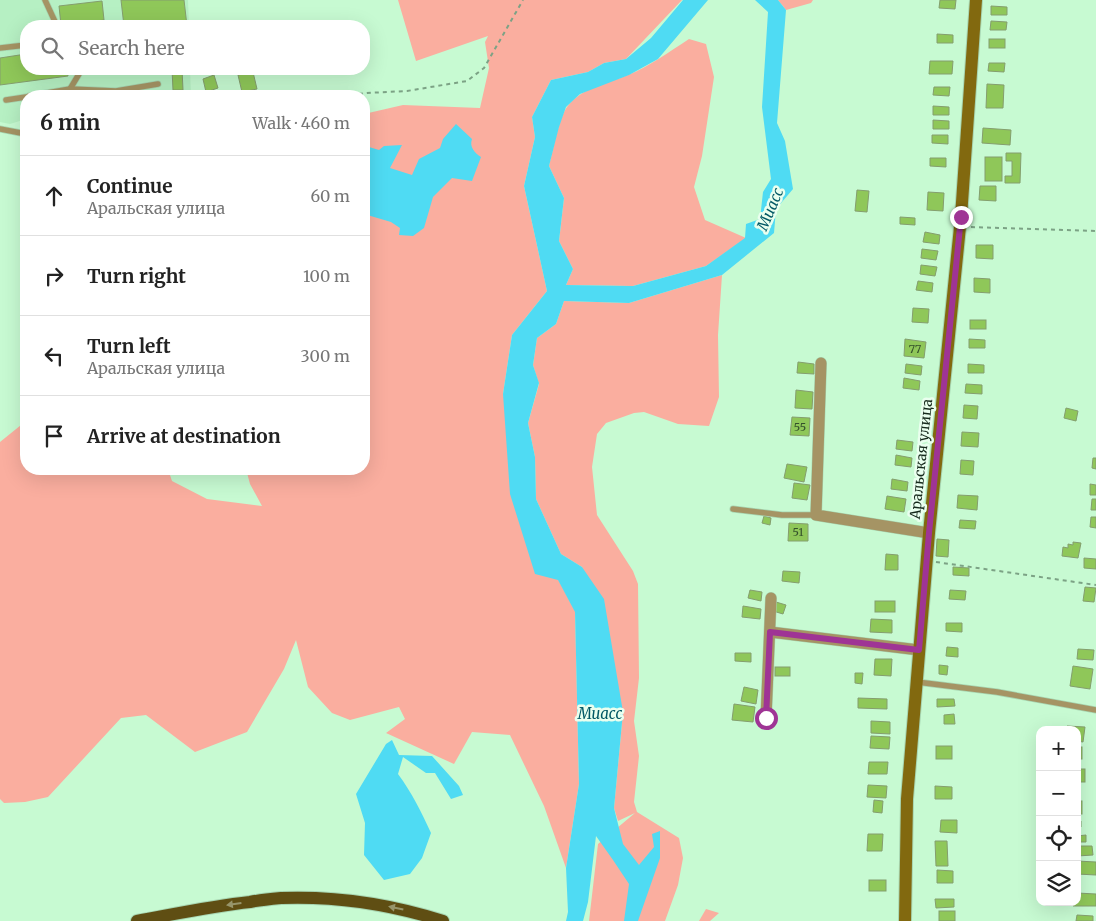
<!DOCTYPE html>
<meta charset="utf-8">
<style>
:root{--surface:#fff;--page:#f6f6f6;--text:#222;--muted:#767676;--line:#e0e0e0}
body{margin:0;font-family:Merriweather,serif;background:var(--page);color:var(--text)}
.controls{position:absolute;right:15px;bottom:15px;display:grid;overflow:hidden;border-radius:10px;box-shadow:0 5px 20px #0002}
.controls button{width:45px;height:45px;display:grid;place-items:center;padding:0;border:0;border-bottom:1px solid var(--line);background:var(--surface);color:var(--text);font:25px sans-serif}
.stop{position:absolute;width:15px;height:15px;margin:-11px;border:4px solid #9f3495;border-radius:50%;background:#fff}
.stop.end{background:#9f3495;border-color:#fff;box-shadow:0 1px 5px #0008}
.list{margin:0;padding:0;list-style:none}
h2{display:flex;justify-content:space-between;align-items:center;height:65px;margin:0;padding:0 20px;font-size:21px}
h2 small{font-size:16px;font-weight:400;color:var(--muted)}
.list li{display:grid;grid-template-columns:32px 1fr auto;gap:15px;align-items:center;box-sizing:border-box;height:80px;padding:0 20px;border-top:1px solid var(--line)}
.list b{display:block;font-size:19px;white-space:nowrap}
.list p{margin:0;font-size:16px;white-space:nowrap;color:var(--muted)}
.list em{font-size:16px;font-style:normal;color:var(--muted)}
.icon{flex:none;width:28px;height:28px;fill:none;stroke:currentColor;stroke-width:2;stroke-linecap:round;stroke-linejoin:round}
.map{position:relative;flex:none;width:1096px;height:921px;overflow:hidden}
.search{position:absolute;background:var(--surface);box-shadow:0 5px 20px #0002;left:20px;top:20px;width:350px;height:55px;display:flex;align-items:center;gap:12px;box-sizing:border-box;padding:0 18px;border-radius:20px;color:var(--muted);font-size:19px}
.panel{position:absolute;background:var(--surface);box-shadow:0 5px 20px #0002;left:20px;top:90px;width:350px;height:385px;border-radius:20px}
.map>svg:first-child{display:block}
.built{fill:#b6f0c3}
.green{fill:#faae9f}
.water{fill:#4fdbf3}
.building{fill:#8fc759;stroke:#849e6e}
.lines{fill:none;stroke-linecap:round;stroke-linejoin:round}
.lane-casing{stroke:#a7d5b1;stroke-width:7}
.street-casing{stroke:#a7d5b1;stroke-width:12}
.secondary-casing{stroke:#a7d5b1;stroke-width:14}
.primary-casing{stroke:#a7d5b1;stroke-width:14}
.path{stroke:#7ca285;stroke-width:2;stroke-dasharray:4 4;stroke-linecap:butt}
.lane{stroke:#a59464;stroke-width:5.5}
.street{stroke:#a59464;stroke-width:11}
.secondary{stroke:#82690f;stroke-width:12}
.primary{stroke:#5f4e13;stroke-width:12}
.oneway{fill:#97956b}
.route{stroke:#9f3495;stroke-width:6}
.labels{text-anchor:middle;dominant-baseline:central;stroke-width:5;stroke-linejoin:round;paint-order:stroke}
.number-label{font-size:11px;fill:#34512b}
.street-label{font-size:14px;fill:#162a1c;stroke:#eaffef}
.water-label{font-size:15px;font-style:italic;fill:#025865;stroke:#eaffef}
</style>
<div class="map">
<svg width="1096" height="921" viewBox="0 0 1096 921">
<rect width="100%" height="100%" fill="#c7fad2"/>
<!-- built -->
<path class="built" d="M0,0H188L189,26H26V69H190L191,96H26V119L10,124L0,122Z"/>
<!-- green -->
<g class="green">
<path d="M398,0H682L626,59L604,63L588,72L551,80L532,117L535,137L524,186L547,291L512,335L503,394L558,579L575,611L579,784L566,868L544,806L510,735L472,732L454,764L386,733L405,719L399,707L350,720L332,713L308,687L296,640L284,669L247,732L195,752L146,715L121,718L48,797L25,802L4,803L0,799V442L26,421V469H168L172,481L207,499L262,506L250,484L246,469H364V114L403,105L480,108L489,68L485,42L488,36L416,61Z"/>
<path d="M778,0H813L811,3L786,10Z"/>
<path d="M689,39L706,44L714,77L702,156L694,187L705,220L746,238L706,266L633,286L566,285L573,269L559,241L564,198L549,166C553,151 559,118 567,107C582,87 607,84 628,75C650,66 669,52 689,39Z"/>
<path d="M722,275L718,335L719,397L709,426L678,424L644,412L634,413L606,423L597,434L592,467L597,515L633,571L638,584L639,678L634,721L639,756L634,802L637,812L679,838L683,858L678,885L665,921H589L598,844L635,813L618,821L614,808L623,712L582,567L561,554L536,499L535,457L528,423L539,384L533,365L537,338L556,324L564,301L629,303Z"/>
<path d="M706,909L719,913L710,921H699Z"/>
</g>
<!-- water -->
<g class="water">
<path d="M683,0H708L658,59L629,75L580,94L566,107L559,127L549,166L564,198L559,241L573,269L566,285L633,286L706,266L745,238L746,224L760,219L763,192L771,179L762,107L768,12L755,0H778L786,10L777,123L785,141L793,189L776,209L774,233L722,275L629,303L564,301L556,324L537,338L533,365L539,383L528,423L535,457L536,499L561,554L582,567L604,599L623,712L614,808L623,844L639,865L654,847L652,834L660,831V858L638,921H624L629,884L613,860L596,836L588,902L583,921H566L568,912L566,868L579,784L575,612L558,580L535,574L510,494L503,394L512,335L547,291L524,186L535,137L532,117L551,80L588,72L604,63L626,59L651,38Z"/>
<path d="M456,124L472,139C469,147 475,153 481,157L472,181L452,178L433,197L424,228L413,236L399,235L400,228L391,222L364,214V147H369L379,150L384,146L402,145L390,168L412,175L419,159L440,148L443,139Z"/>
<path d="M392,740L399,755L432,756L459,786L463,795L451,799L435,773H426L403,757L398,774C412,793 421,811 431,833L422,858L410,874L384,880L364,855L365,823L356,794L386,744Z"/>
</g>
<!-- building -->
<g class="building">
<path d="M121,0H184L187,26H124Z"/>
<path d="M940,0H956L955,9L939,8Z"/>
<path d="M102,1L104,20L61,25L59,6Z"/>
<path d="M991,6L1007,7V15H991Z"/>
<path d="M991,21L1007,22L1006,30H990Z"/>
<path d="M937,34L953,35V43H937Z"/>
<rect x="989" y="39" width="16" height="9"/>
<path d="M26,54V69H67L68,76L0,85V58Z"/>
<path d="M930,61H953L952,74H929Z"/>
<path d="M989,63H1005L1004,72L988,71Z"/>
<path d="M172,69H182L183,90H173Z"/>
<path d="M253,72L257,89L242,92L238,75Z"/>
<path d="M214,75L218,88L206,92L203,79Z"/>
<path d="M987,84L1004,85L1003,108H986Z"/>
<path d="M934,87H950L949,96L933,95Z"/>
<path d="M933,106L949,107V115H933Z"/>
<path d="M933,120L949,121V129H933Z"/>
<path d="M983,128L1011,130L1010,145L982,143Z"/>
<path d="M932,135H948V144L932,143Z"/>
<path d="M1006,153H1021L1020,183H1005V176H1012V161H1006Z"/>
<rect x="985" y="157" width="17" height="24"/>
<path d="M930,158H946V167L930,166Z"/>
<path d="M980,186H996V201L979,200Z"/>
<path d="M857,190L869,191L867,212L855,211Z"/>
<path d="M928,192L944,193L943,211L927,210Z"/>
<path d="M900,217L915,218V225L900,224Z"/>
<path d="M925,232L940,235L939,244L923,242Z"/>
<path d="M976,245H993V259L976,258Z"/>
<path d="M922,249L938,251L936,260L921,258Z"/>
<path d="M921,265L937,267L935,276L920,274Z"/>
<path d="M974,278L990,279V293L974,292Z"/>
<path d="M918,281L933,283L932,292L916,290Z"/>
<path d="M913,308L929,309L928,323L912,322Z"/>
<rect x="970" y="320" width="16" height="9"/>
<path d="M905,339L926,342L924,358L904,356Z"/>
<path d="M969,339L985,340V348H969Z"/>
<path d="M798,362L814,364V374L797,373Z"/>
<path d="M906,364L922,366L921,375L905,373Z"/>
<path d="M968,364L984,365V373H968Z"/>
<path d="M904,378L920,381L919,390L903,388Z"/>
<path d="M966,384L982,385V394L965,393Z"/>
<path d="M796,390L813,392L812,409L795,408Z"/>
<path d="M964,405L978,406L977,419L963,418Z"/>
<path d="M1066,408L1078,411L1076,421L1064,418Z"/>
<path d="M792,417L810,418L809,436L790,435Z"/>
<path d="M962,432L979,433L978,447L961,446Z"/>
<path d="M897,440L913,442L912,451L896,449Z"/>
<path d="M896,455L912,458L911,467L895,465Z"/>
<path d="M1093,458H1096V469L1092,468Z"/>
<path d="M961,460L974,461L973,475L960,474Z"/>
<path d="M787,464L807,467L804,482L784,478Z"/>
<path d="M892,479L908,482L907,491L891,489Z"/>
<path d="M794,483L810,485L807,500L792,498Z"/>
<path d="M1090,484L1096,485V495H1090Z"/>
<path d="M958,495L978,496L977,510L957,508Z"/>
<path d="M887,496L906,499L904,512L885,509Z"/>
<path d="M1092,499H1096V510H1091Z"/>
<path d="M764,516L771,518L770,525L762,523Z"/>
<path d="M1091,517H1096V528L1090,527Z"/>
<path d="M960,520L976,521L975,529L959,528Z"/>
<path d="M789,523L808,524V541H788Z"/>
<path d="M937,539L949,540L948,557L936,556Z"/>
<path d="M1073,542L1081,543L1078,558L1062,556L1063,547L1068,548V544L1073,545Z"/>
<path d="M886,554L898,555V570H885Z"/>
<path d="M1084,558L1096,559V569L1084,568Z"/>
<path d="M953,567L969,568V576L953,575Z"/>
<path d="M783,571L800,572L799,583L782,581Z"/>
<path d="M1085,587L1096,588L1094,602L1083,601Z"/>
<path d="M750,590L762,592L761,601L748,598Z"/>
<path d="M950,590L966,591L965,600L949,599Z"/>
<rect x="875" y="601" width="20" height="11"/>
<path d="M776,602L786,605L783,614L773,611Z"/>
<path d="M743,606L761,609L760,619L742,617Z"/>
<path d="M871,619L892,620V633L870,632Z"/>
<path d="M946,623H962V632L946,631Z"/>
<path d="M947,647L958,648V657L946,656Z"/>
<path d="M1078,649L1094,650L1093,660L1077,659Z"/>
<path d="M735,653H751V662L735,661Z"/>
<path d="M875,659H892L891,676L874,675Z"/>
<path d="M939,665L948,666L947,675L939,674Z"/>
<path d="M1073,666L1093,669L1090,689L1070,686Z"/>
<rect x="775" y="667" width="15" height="9"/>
<path d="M855,673H863L862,684L855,683Z"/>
<path d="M744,687L758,690L756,704L741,701Z"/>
<path d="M858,698L887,699V709L858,708Z"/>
<path d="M937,699H954L955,706L937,707Z"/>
<path d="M734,704L755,707L753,722L732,720Z"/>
<path d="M954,714L955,724H944V715Z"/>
<path d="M871,721L890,722V734L871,733Z"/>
<path d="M1067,726L1085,727L1083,742L1077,741V730H1066Z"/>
<path d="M871,736L890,737L889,749L870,748Z"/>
<rect x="936" y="746" width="16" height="13"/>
<rect x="1077" y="747" width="5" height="12"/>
<path d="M869,762H888L887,774H868Z"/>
<rect x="1077" y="769" width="8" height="13"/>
<path d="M868,785L887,786L886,798L867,797Z"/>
<path d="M935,786L952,787V799H935Z"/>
<path d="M874,800L883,801L882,813L873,812Z"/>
<rect x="1077" y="801" width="5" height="13"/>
<path d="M941,820H957V833L940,832Z"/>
<path d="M1077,821H1081V827L1077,828Z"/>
<path d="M868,834H883L882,851H867Z"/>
<path d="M1086,835V842H1077V836Z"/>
<path d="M935,841H947L948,866H936Z"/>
<path d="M1077,846H1092L1093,855L1077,856Z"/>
<path d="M1077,861L1096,862V875L1077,874Z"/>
<path d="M937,870L953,871V883H937Z"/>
<rect x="869" y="880" width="17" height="11"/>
<path d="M1077,893L1096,894V906H1073V902H1077Z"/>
<path d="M935,899H954V907L936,908Z"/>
<rect x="939" y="911" width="16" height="10"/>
<path d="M1077,915L1093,916V921H1076Z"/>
</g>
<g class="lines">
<!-- lane casing -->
<g class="lane-casing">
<g id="lane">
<path d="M45,0L57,26"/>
<path d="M0,48L26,45"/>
<path d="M70,89L82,69"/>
<path d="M29,96L70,89L116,91L158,84"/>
<path d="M6,100L26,97"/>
<path d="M0,129L26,134"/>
<path d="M733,509L782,515H816"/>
<path d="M917,682L997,692L1096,710"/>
</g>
</g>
<!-- street casing -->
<g class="street-casing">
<g id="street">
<path d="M821,363L816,515L929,533"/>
<path d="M770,632L919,650"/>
<path d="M766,718L771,598"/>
</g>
</g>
<!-- secondary casing -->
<g class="secondary-casing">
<path id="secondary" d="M905,921L907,799L929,533L961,217L976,0"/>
</g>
<!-- primary casing -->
<g class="primary-casing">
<path id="primary" d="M137,921C175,914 212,906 250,902C260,900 270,899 281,898C336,896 390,904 443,921"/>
</g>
<!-- path -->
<g class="path">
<path d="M343,96L367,93L407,91L467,81L484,68L523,0"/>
<path d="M971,227L1096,231"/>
<path d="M936,562L1096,585"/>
</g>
<!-- lane -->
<use href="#lane" class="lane"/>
<!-- street -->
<use href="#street" class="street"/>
<!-- secondary -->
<use href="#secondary" class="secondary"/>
<!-- primary -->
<use href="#primary" class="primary"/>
</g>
<!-- one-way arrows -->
<defs><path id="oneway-solid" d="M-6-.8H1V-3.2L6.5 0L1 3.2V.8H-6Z" transform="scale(1.25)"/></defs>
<g class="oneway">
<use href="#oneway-solid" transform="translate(234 904) rotate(172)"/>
<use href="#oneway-solid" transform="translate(396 908) rotate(-168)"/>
</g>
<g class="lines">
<!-- route -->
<path class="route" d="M766,718L770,632L919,650L929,533L961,217"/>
</g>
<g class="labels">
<!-- number labels -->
<g class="number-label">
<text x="915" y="349">77</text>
<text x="800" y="427">55</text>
<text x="798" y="532">51</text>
</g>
<!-- street labels -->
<g class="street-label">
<text transform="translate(921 459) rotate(-84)">Аральская улица</text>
</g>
<!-- water labels -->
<g class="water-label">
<text transform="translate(770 209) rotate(-67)">Миасс</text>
<text x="600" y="713">Миасс</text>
</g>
</g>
</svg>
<div class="controls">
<button>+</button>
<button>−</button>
<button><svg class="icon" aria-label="locate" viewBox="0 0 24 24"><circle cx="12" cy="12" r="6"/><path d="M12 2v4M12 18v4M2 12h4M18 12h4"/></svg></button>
<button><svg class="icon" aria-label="layers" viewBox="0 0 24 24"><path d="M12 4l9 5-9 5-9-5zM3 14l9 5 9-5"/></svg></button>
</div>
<div class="stop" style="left:766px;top:718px"></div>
<div class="stop end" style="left:961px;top:217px"></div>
<div class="search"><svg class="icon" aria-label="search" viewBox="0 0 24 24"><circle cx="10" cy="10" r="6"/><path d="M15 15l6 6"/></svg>Search here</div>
<section class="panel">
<h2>6 min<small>Walk · 460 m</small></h2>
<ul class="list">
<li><svg class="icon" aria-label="ahead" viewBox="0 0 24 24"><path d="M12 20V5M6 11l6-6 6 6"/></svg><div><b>Continue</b><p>Аральская улица</p></div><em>60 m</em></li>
<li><svg class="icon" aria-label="right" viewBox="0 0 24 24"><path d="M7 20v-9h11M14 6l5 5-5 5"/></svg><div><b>Turn right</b></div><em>100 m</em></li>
<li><svg class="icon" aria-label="left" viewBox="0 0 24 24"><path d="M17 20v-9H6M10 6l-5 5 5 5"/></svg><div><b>Turn left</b><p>Аральская улица</p></div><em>300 m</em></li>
<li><svg class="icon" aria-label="arrive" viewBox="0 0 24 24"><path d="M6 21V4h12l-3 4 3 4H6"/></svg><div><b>Arrive at destination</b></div></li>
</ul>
</section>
</div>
